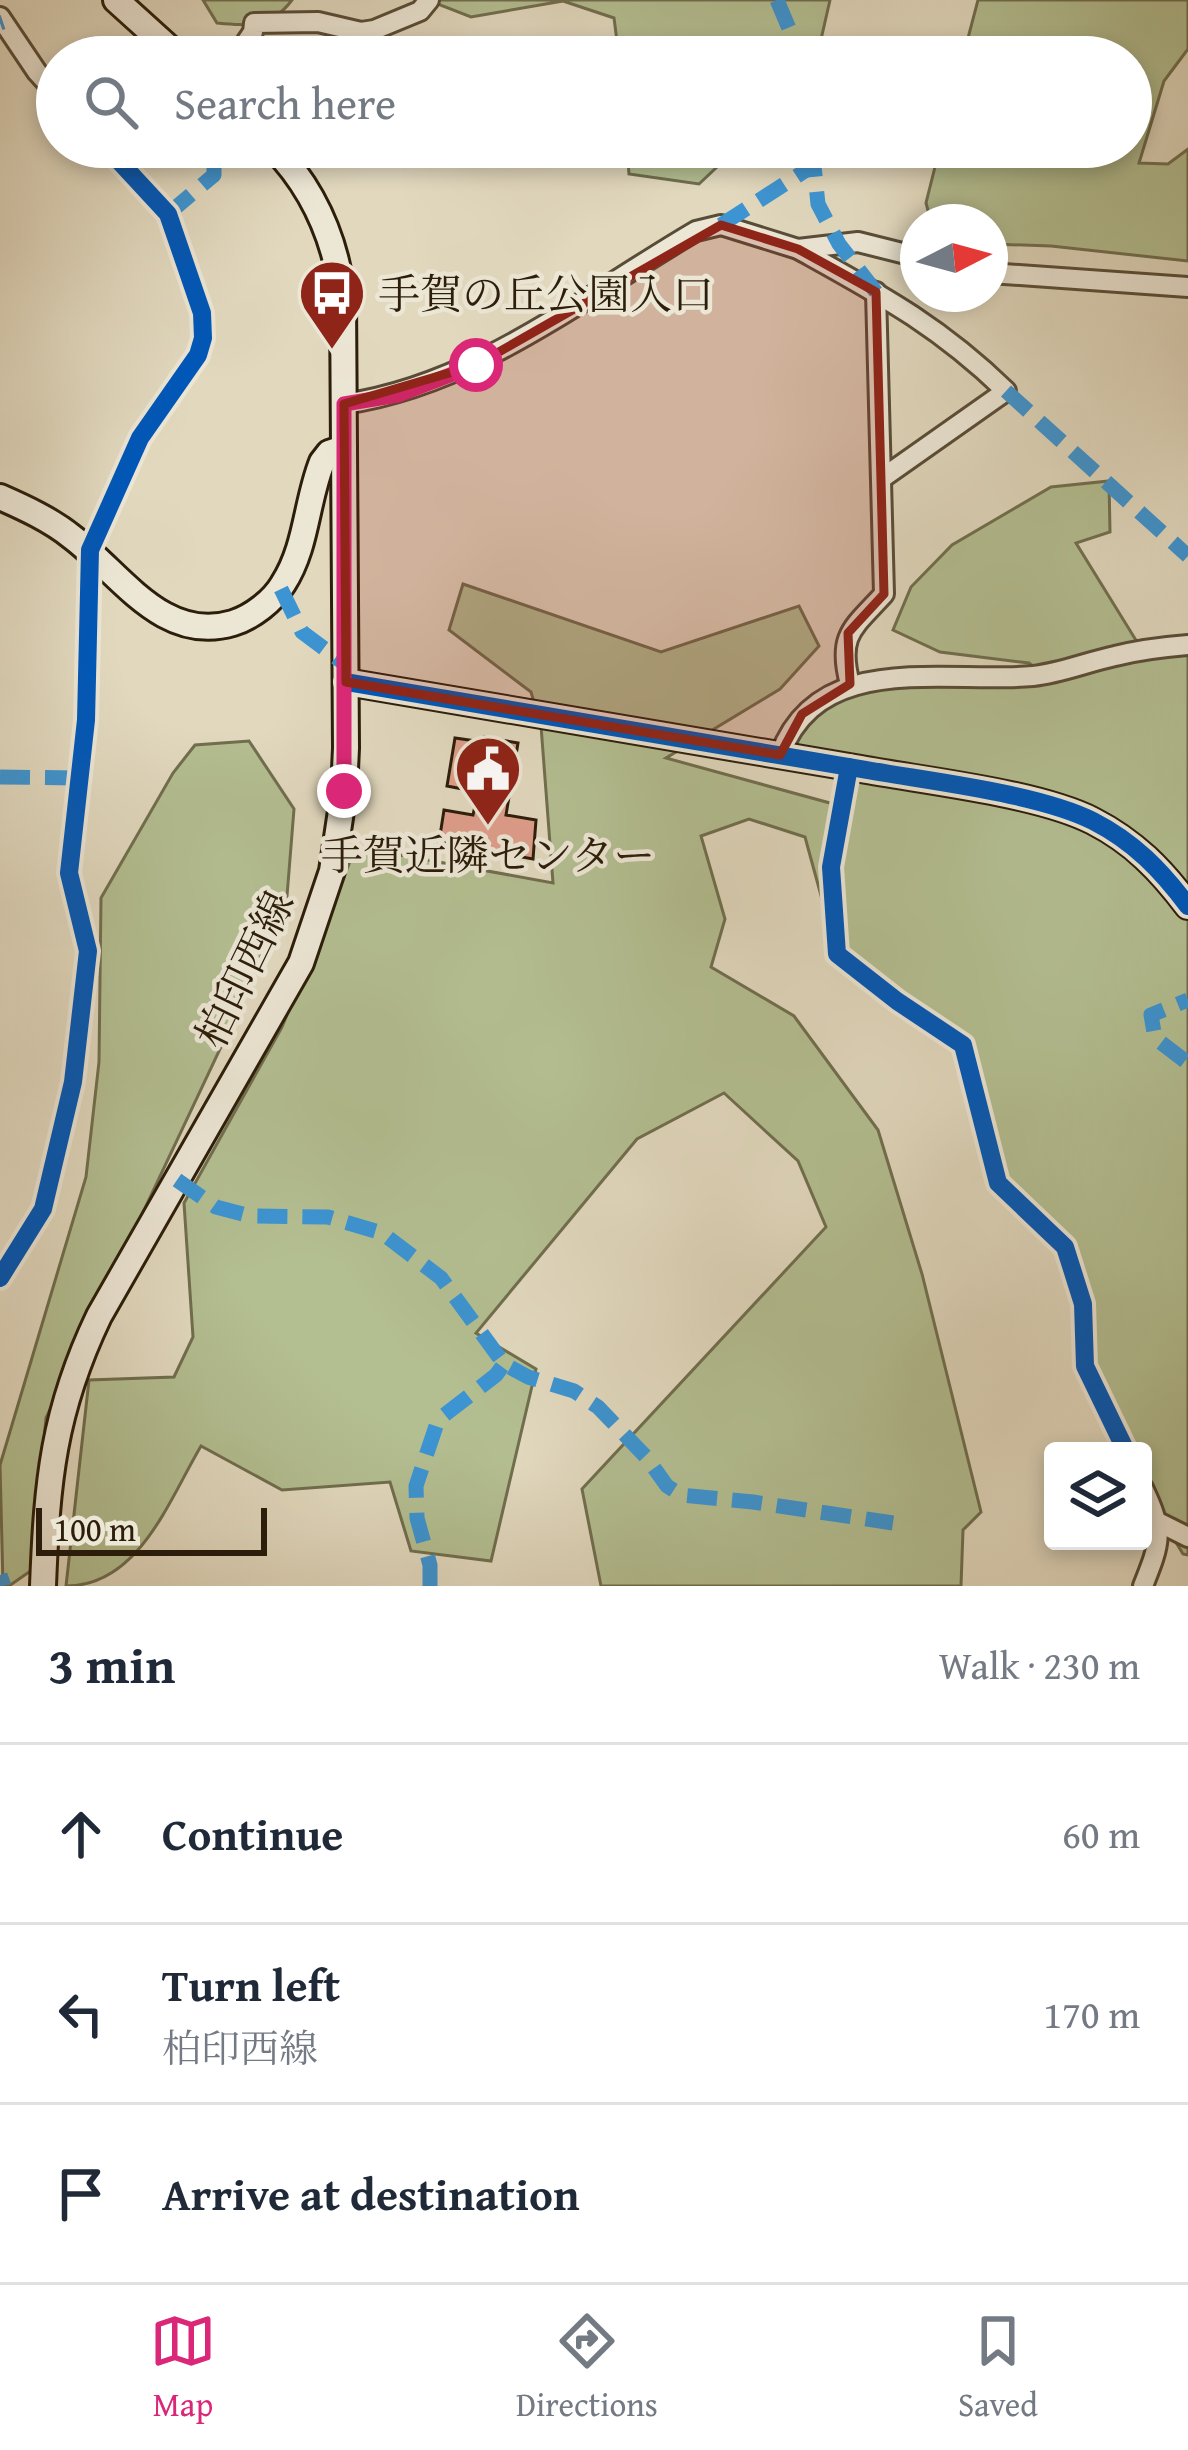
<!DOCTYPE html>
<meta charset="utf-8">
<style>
:root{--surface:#fff;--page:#f2f2f3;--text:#1f2937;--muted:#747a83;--line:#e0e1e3;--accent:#db2777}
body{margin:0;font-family:"Gentium Book Plus","Noto Serif JP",serif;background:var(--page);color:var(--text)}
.controls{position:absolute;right:36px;bottom:36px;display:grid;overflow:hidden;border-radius:12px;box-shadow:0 6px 18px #0003}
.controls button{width:108px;height:108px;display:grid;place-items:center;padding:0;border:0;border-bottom:3px solid var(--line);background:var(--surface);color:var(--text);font:60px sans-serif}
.compass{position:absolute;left:900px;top:204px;width:108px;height:108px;border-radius:50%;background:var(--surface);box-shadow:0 6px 18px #0003;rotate:84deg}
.scale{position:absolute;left:36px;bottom:30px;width:231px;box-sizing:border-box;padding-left:12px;border:6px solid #2c1e0a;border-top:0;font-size:33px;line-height:42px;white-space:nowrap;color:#2c1e0a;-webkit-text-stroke:9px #ece6d5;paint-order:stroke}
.stop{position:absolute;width:36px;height:36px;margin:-27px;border:9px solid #db2777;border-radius:50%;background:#fff}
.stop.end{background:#db2777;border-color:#fff;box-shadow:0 3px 12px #0008}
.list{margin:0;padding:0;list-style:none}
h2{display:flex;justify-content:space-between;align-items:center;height:156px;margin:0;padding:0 48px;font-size:51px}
h2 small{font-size:39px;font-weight:400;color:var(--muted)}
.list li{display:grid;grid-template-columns:78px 1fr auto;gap:36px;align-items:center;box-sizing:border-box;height:180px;padding:0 48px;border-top:3px solid var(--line)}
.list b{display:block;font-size:45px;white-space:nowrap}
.list p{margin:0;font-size:39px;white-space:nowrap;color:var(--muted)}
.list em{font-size:39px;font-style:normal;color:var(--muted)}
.icon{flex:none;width:66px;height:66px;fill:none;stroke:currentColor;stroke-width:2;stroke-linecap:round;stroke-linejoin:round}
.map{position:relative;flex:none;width:1188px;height:1586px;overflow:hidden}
.search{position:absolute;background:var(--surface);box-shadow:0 6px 18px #0003;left:36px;right:36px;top:36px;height:132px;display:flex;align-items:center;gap:30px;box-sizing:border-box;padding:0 42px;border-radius:66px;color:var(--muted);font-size:45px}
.sheet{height:696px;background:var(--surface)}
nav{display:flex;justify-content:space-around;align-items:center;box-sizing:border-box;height:168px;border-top:3px solid var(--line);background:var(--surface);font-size:33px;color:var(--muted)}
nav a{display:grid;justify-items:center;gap:6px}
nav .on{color:var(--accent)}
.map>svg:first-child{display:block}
.green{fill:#b3be91;stroke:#706e4e;stroke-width:3}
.building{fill:#de9d8b;stroke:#2c1e0a;stroke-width:3}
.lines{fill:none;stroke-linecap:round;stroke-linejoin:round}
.street-casing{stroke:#594c37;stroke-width:24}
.secondary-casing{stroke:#2c1e0a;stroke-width:30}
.street{stroke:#ece6d5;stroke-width:18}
.secondary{stroke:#ece6d5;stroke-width:24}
.quiet{stroke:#3c94d2;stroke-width:15;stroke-dasharray:30 15;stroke-linecap:butt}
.cycleway-casing{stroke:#ece6d5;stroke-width:26}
.cycleway{stroke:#0057b8;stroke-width:18}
.route{stroke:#db2777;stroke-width:15}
.marked{fill:#8f2418;fill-opacity:0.2;stroke:#8f2418;stroke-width:9;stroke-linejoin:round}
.labels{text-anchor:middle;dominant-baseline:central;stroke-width:9;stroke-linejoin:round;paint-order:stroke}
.poi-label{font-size:42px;fill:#2c1e0a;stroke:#ece6d5;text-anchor:start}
.street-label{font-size:42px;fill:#2c1e0a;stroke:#ece6d5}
</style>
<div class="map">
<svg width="1188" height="1586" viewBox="0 0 1188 1586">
<rect width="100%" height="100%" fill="#e1d8be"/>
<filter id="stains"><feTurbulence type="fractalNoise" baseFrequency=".00167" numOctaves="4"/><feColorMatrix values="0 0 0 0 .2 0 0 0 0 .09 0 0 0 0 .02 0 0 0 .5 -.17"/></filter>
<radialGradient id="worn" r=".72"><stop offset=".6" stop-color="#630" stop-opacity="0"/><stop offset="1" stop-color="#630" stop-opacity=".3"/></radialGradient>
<!-- green -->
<g class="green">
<path d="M203,0H292C271,28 249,26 217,23Z"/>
<path d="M438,0H830L817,57H619L614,18L563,1L471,17L435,3Z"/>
<path d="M978,0H1188V49L1164,81L1139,163L1168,164L1188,149V261L1051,246L990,244V222H931L926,203L940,147H1131V57H963Z"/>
<path d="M627,147H737V148L699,184L629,174Z"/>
<path d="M1109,481L1110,532L1076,543L1142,650L1188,645V1555L1183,1554L1143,1488V1451H1126L1085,1366L1070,1263L998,1183L963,1045L837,954L805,837L749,819L701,836L725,919L711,967L794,1016L878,1130L922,1274L981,1512L963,1530L961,1586H601L582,1489L826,1227L798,1161L724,1093L637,1139L476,1333L536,1369L491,1561L411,1551L390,1482L282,1490L201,1446C169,1500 139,1586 66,1586L89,1380L174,1377L193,1337L184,1203L282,1027L356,847L553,883L541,726L531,692L449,630L463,584L661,652L799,606L819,646L780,689L666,758L841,806L848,767L780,755L833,691L1041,673L1029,663L940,652L893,630L911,587L952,545L1051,487Z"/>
<path d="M249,741L294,809L287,896L229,1030L46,1418L32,1570L9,1586H3L0,1465L86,1177L99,1062L101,898L173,773L195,745Z"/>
</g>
<!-- building -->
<path class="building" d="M484,737L518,743L506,815L536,820L533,859L439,842L444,810L473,815L478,792L447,786L455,738L483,742Z"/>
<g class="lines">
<!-- street casing -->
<g class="street-casing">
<g id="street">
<path d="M0,17L37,72L57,94"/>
<path d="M236,57L253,32L254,23L318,22L361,32L374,30L420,11L429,0"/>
<path d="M798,249C879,294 938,325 1006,391L881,479"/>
<path d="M990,273L1188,287"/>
<path d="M344,404C476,385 583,297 696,231L721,225L798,249L858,242L918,257"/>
<path d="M850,684C837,635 853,628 884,594L876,292"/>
<path d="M780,755C818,650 944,684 1033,676C1061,673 1087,662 1115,656C1139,650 1163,647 1188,645"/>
<path d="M849,767L831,867L837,954L897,1001L963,1045L998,1183L1065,1247L1083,1304L1085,1366L1126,1451"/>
<path d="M0,1278L43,1209L73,1082L88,951L69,873L86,720L90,550L140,438L198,355L203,338L202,313L168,214L106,147"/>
<path d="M1143,1488C1164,1532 1161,1541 1143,1586"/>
<path d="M1160,1523L1188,1537"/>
</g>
</g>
<!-- secondary casing -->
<g class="secondary-casing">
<g id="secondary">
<path d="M116,0L179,57"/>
<path d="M0,497C25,508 51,520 72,537C121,574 163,644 233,623C252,617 273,601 283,584C307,547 306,502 322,462L329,453L344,448"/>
<path d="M346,682C517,711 689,739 861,769C926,781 1038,793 1093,821C1134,842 1161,870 1188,906"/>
<path d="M43,1586C47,1482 53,1412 99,1316L301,963L332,871L344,791L346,748L343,299C336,240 314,189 273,147"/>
</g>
</g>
<!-- street -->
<use href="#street" class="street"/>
<!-- secondary -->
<use href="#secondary" class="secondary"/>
<!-- quiet -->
<g class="quiet">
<path d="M777,0L801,57"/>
<path d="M0,23L3,22"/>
<path d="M812,147L818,204L839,244L876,292"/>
<path d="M168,214L214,175V147"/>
<path d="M721,225L814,165"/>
<path d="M1006,391L1188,556"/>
<path d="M281,589L302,632L345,664"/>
<path d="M0,777L80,778"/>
<path d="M1185,1061L1155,1038L1151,1015L1188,1000"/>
<path d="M177,1180L216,1207L250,1216L328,1217L382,1233L441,1278L504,1364L528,1377L574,1391L598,1407L647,1458L667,1486L681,1495L753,1502L893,1523"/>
<path d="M0,1575L4,1586"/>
<path d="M430,1586V1565L417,1518L416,1486L438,1420L496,1375L504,1364"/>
</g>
<!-- cycleway casing -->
<g class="cycleway-casing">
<g id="cycleway">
<path d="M346,682C517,711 689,739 861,769C926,781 1038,793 1093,821C1134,842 1161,870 1188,906"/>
<path d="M849,767L831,867L837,954L897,1001L963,1045L998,1183L1065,1247L1083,1304L1085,1366L1126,1451"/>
<path d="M0,1278L43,1209L73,1082L88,951L69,873L86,720L90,550L140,438L198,355L203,338L202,313L168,214L106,147"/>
</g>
</g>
<!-- cycleway -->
<use href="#cycleway" class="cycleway"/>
</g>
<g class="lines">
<!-- route -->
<path class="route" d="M344,791V404L398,395L476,365"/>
</g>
<!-- marked area -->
<path class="marked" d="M721,225L798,249L876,292L884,594L848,633L850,684L802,714L780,755L346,682L344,404L476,365Z"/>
<!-- icons -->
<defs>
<g id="bus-pin" transform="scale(3.45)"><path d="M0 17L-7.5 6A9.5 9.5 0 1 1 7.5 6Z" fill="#8f2418" stroke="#ece6d5"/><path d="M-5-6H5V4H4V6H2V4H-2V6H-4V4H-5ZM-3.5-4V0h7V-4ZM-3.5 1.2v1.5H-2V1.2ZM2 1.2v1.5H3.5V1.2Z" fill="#fff"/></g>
<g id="civic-pin" transform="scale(3.45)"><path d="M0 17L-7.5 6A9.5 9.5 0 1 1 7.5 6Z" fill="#8f2418" stroke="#ece6d5"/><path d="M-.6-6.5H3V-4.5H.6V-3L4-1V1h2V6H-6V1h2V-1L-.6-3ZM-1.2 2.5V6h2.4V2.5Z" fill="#fff"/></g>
</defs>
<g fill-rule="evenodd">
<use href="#bus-pin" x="332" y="293"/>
<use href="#civic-pin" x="488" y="769"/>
</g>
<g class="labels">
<!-- poi labels -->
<g class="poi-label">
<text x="378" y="293">手賀の丘公園入口</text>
<text x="488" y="854" text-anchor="middle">手賀近隣センター</text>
</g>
<!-- street labels -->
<g class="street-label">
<text transform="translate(244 969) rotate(-64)">柏印西線</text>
</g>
</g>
<rect width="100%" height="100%" filter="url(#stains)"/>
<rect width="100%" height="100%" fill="url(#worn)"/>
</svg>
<div class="controls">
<button><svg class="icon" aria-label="layers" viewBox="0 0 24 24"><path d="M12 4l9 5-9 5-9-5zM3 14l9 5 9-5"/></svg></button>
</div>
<svg class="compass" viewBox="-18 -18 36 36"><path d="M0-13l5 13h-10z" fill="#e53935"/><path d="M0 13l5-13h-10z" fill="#747a83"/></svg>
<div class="scale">100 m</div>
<div class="stop" style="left:476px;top:365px"></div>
<div class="stop end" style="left:344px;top:791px"></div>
<div class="search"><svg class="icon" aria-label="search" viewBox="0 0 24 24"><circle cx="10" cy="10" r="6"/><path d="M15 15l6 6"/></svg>Search here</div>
</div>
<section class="sheet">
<h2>3 min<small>Walk · 230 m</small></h2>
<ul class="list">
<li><svg class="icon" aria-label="ahead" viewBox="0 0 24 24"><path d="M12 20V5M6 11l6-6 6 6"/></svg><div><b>Continue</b></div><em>60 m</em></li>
<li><svg class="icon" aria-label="left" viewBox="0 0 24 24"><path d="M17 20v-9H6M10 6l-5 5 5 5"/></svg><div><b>Turn left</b><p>柏印西線</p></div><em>170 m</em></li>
<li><svg class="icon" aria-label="arrive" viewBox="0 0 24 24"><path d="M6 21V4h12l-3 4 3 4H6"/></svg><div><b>Arrive at destination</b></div></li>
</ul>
</section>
<nav>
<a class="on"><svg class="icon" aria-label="map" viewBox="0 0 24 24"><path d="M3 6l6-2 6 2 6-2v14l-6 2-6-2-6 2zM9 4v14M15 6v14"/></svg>Map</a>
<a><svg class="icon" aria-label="directions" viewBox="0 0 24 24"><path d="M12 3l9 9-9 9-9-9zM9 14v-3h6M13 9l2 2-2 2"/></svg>Directions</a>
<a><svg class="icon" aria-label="saved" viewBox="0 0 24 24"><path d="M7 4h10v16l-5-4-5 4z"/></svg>Saved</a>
</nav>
